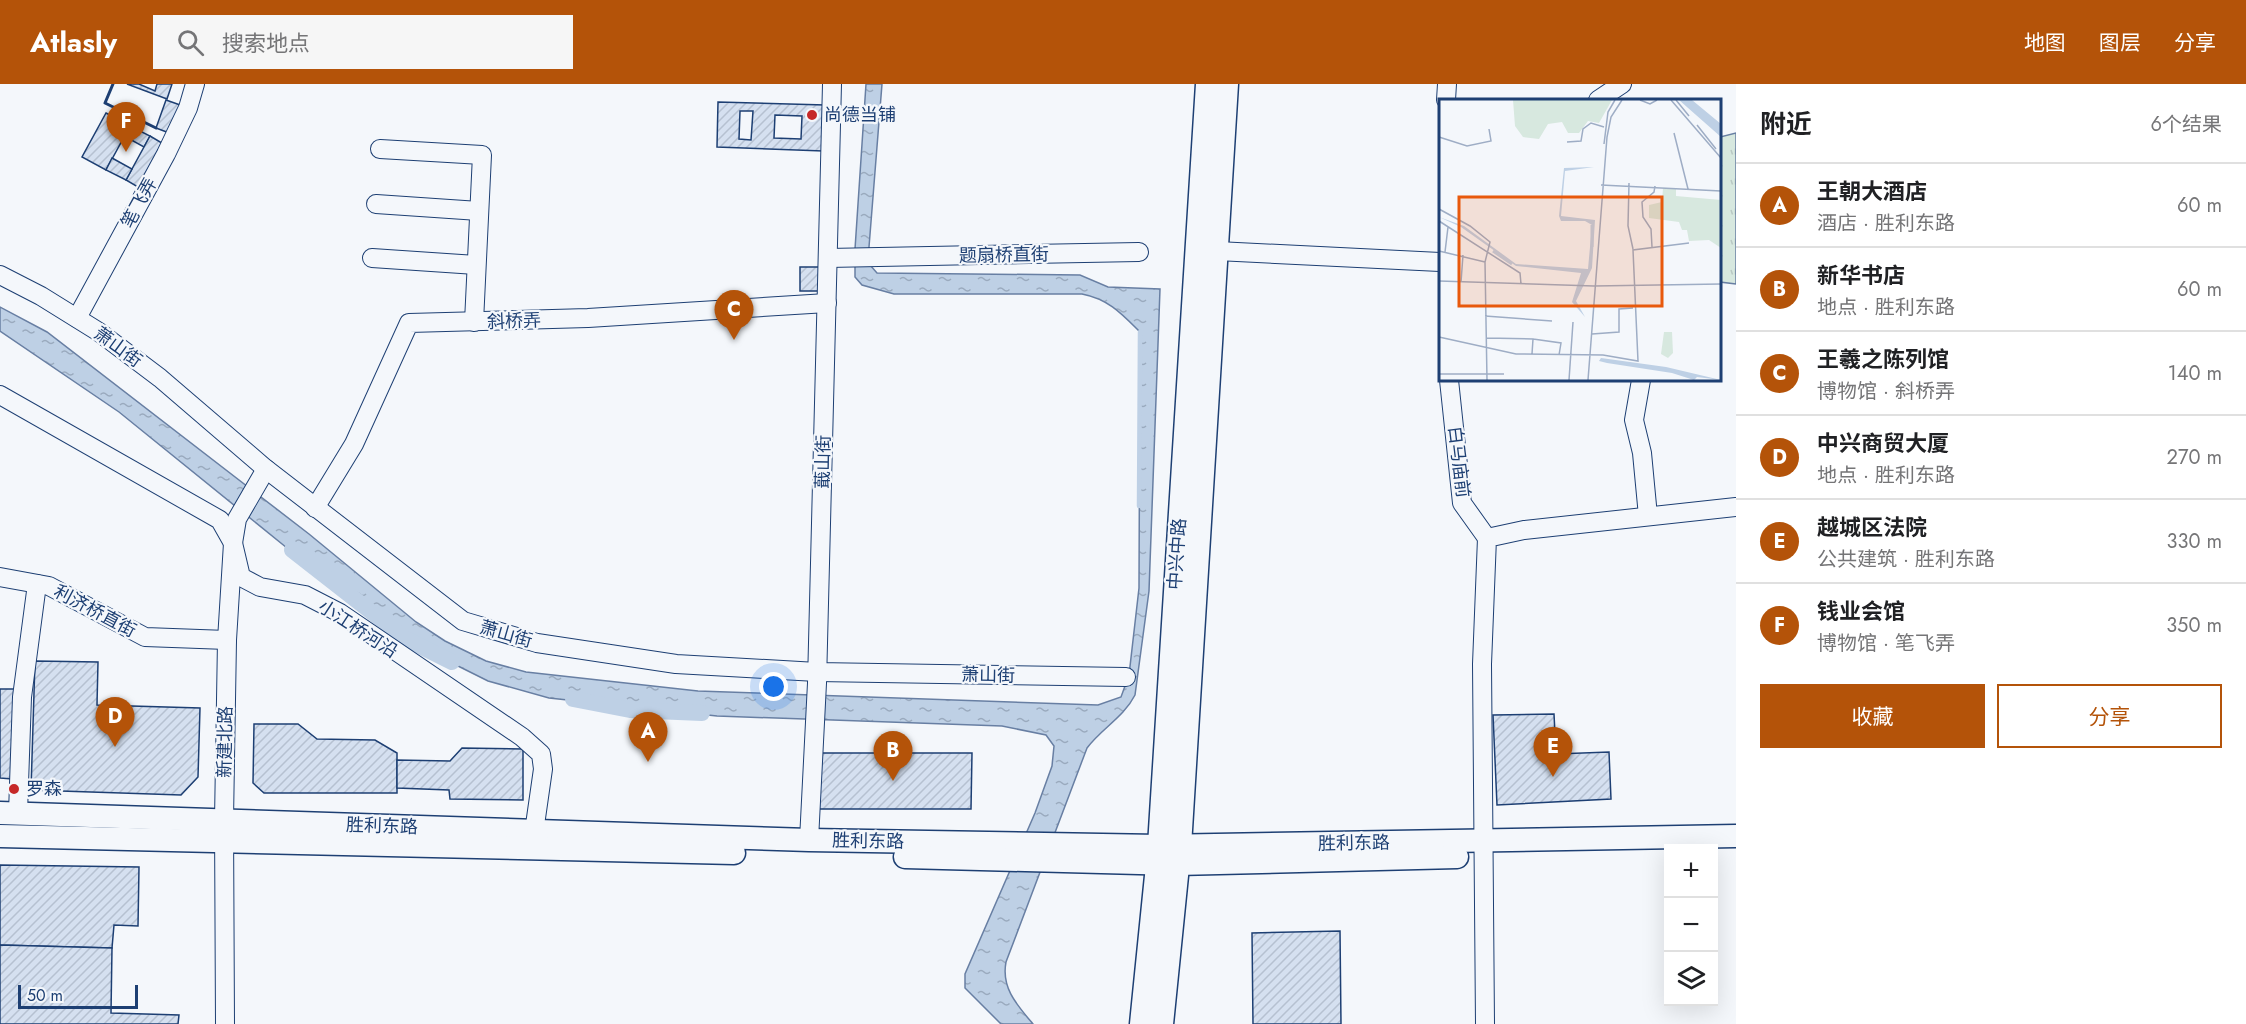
<!DOCTYPE html>
<html lang="zh">
<meta charset="utf-8">
<style>
:root{--surface:#fff;--page:#f6f6f6;--text:#202124;--muted:#757577;--line:#e0e0e0;--accent:#b45309}
body{margin:0;font-family:Jost,"Noto Sans SC",sans-serif;background:var(--page);color:var(--text)}
.controls{position:absolute;right:18px;bottom:18px;display:grid;overflow:hidden;border-radius:0px;box-shadow:0 6px 24px #0002}
.controls button{width:54px;height:54px;display:grid;place-items:center;padding:0;border:0;border-bottom:2px solid var(--line);background:var(--surface);color:var(--text);font:30px sans-serif}
.scale{position:absolute;left:18px;bottom:15px;width:120px;box-sizing:border-box;padding-left:6px;border:3px solid #1d3f73;border-top:0;font-size:16px;line-height:21px;white-space:nowrap;color:#1d3f73;-webkit-text-stroke:4px #f4f7fb;paint-order:stroke}
.you{position:absolute;left:774px;top:603px;width:21px;height:21px;margin:-15px;border:4px solid #fff;border-radius:50%;background:#1a73e8;box-shadow:0 0 0 9px #1a73e833}
.badge{display:grid;place-items:center;width:39px;height:39px;border-radius:50%;background:var(--accent);color:#fff;font-size:20px;font-weight:700}
.pin{position:absolute;translate:-50% -50px;filter:drop-shadow(0 2px 3px #0008)}
.pin::after{content:'';position:absolute;top:32px;width:21px;height:18px;background:inherit;clip-path:polygon(0 0,100% 0,50% 100%)}
.list{margin:0;padding:0;list-style:none}
h2{display:flex;justify-content:space-between;align-items:center;height:78px;margin:0;padding:0 24px;font-size:26px}
h2 small{font-size:20px;font-weight:400;color:var(--muted)}
.list li{display:grid;grid-template-columns:39px 1fr auto;gap:18px;align-items:center;box-sizing:border-box;height:84px;padding:0 24px;border-top:2px solid var(--line)}
.list b{display:block;font-size:22px;white-space:nowrap}
.list p{margin:0;font-size:20px;white-space:nowrap;color:var(--muted)}
.list em{font-size:20px;font-style:normal;color:var(--muted)}
.actions{display:flex;gap:12px;padding:18px 24px}
.actions a{flex:1;padding:14px 0;border:2px solid var(--accent);border-radius:0px;text-align:center;font-size:21px;color:var(--accent)}
.actions .main{background:var(--accent);color:#fff}
.icon{flex:none;width:33px;height:33px;fill:none;stroke:currentColor;stroke-width:2;stroke-linecap:round;stroke-linejoin:round}
.map{position:relative;flex:none;width:1736px;height:940px;overflow:hidden}
header{display:flex;align-items:center;gap:36px;box-sizing:border-box;height:84px;padding:0 30px;background:var(--accent);color:#fff}
header strong{font-size:28px}
nav{display:flex;gap:33px;margin-inline-start:auto;font-size:21px}
.search{width:420px;height:54px;background:var(--page);display:flex;align-items:center;gap:15px;box-sizing:border-box;padding:0 21px;border-radius:0px;color:var(--muted);font-size:22px}
main{display:flex}
aside{flex:1;background:var(--surface)}
.map>svg:first-child{display:block}
.park{fill:url(#park-tufts);stroke:#687fa3;stroke-width:1.5}
.water{fill:url(#water-ripples);stroke:#687fa3;stroke-width:1.5}
.lines{fill:none;stroke-linecap:round;stroke-linejoin:round}
.stream{stroke:#bed0e5;stroke-width:4.5}
.canal{stroke:#bed0e5;stroke-width:16}
.building{fill:url(#building-hatch);stroke:#1d3f73;stroke-width:1.5;fill-rule:evenodd}
.minor-casing{stroke:#1d3f73;stroke-width:20}
.major-casing{stroke:#1d3f73;stroke-width:25}
.minor{stroke:#f4f7fb;stroke-width:18}
.major{stroke:#f4f7fb;stroke-width:22}
.wall{stroke:#1d3f73;stroke-width:3}
.poi-dot{fill:#c62828;stroke:#f4f7fb;stroke-width:2}
.labels{text-anchor:middle;dominant-baseline:central;stroke-width:4.5;stroke-linejoin:round;paint-order:stroke}
.poi-label{font-size:18px;fill:#1d3f73;stroke:#f4f7fb;text-anchor:start}
.street-label{font-size:18px;fill:#1d3f73;stroke:#f4f7fb}
.inset-river{fill:none;stroke:#bed0e5;stroke-width:3}
.inset-road{fill:none;stroke:#9eadc5;stroke-width:1.5}
.view{fill:#e8590c;fill-opacity:0.15;stroke:#e8590c;stroke-width:3}
.inset-edge{fill:none;stroke:#1d3f73;stroke-width:3}
</style>
<header>
<strong>Atlasly</strong>
<div class="search"><svg class="icon" aria-label="search" viewBox="0 0 24 24"><circle cx="10" cy="10" r="6"/><path d="M15 15l6 6"/></svg>搜索地点</div>
<nav><a>地图</a><a>图层</a><a>分享</a></nav>
</header>
<main>
<div class="map">
<svg width="1736" height="940" viewBox="0 0 1736 940">
<defs>
<pattern id="park-tufts" width="24" height="20" patternUnits="userSpaceOnUse" patternTransform="scale(1.5)"><rect width="24" height="20" fill="#d7e8df"/><path d="M3 7l-1-3M5 7V3M7 7l1-3M15 17l-1-3M17 17v-4M19 17l1-3" fill="none" stroke="#b8c8c3"/></pattern>
<pattern id="water-ripples" width="26" height="14" patternUnits="userSpaceOnUse" patternTransform="scale(1.5)"><rect width="26" height="14" fill="#bed0e5"/><path d="M2 4q2-2 4 0t4 0M15 11q2-2 4 0t4 0" fill="none" stroke="#9aaabe"/></pattern>
<pattern id="building-hatch" width="6" height="6" patternUnits="userSpaceOnUse" patternTransform="scale(1.5)"><rect width="6" height="6" fill="#d5e0f0"/><path d="M-1 1l2-2M0 6l6-6M5 7l2-2" fill="none" stroke="#b6c1d1"/></pattern>
</defs>
<rect width="100%" height="100%" fill="#f4f7fb"/>
<!-- park -->
<path class="park" d="M1736,49V200L1720,198V53Z"/>
<!-- water -->
<path class="water" d="M866,0H882L869,163L870,181L877,189L1080,191L1108,203L1160,205L1149,507L1135,611C1124,633 1101,645 1087,664L1006,878C1001,904 1017,921 1033,940H1001L965,904V890L1035,729L1052,682L1054,662L1046,651L1002,642L717,632L549,614L488,597L440,573L287,464L119,328L0,247V223L47,248L309,450L416,538L445,557L486,577L526,588L698,607L1098,621L1121,613L1129,591L1139,504L1140,248C1121,229 1108,215 1082,210H894L862,201L855,193V165Z"/>
<g class="lines">
<!-- stream -->
<path class="stream" d="M1139,422L1140,248"/>
<!-- canal -->
<g class="canal">
<path d="M292,466L406,555L452,578"/>
<path d="M573,615L630,626L702,629"/>
</g>
</g>
<!-- building -->
<g class="building">
<path d="M127,0H139L155,7L157,0H172L167,15Z"/>
<path d="M166,16L183,22L172,50L156,44Z"/>
<path d="M718,18L825,21L823,67L717,63ZM740,27H753L751,56L739,55ZM775,31L802,32L801,55L774,54Z"/>
<path d="M106,29L130,42L106,86L82,73Z"/>
<path d="M130,42L150,52L144,63L124,52Z"/>
<path d="M150,52L167,62L143,106L126,96Z"/>
<path d="M112,74L132,85L126,96L106,86Z"/>
<rect x="800" y="183" width="23" height="24"/>
<path d="M35,577L98,578L97,621L200,624L198,693L181,711L31,706Z"/>
<path d="M0,605H14L12,695L0,694Z"/>
<path d="M1554,630L1556,670L1609,668L1611,715L1497,721L1493,631Z"/>
<path d="M254,640H298L317,655L375,656L397,669V709H264L253,699Z"/>
<path d="M462,664L523,665V716L450,715L449,706L397,704V676L450,677Z"/>
<path d="M814,669H972L971,725H814Z"/>
<path d="M0,781L139,783L138,842L114,841L112,864L0,861Z"/>
<path d="M1340,847L1341,940H1253L1252,849Z"/>
<path d="M0,861L112,864L111,929L179,931L178,940H0Z"/>
</g>
<g class="lines">
<!-- minor casing -->
<g class="minor-casing">
<g id="minor">
<path d="M1446,16L1447,0"/>
<path d="M1598,16L1622,0"/>
<path d="M380,65L482,71L474,238"/>
<path d="M376,120L479,127"/>
<path d="M1217,167L1440,178"/>
<path d="M372,174L476,181"/>
<path d="M828,174L1139,168"/>
<path d="M0,191L41,212L99,248L160,294L266,385L463,537L537,559L676,580L817,588L1126,593"/>
<path d="M77,234L166,70L188,24L195,0"/>
<path d="M1449,296L1462,419L1487,454"/>
<path d="M1641,296L1634,336L1642,369L1648,432"/>
<path d="M0,311L220,436L233,459L241,493L260,503L305,511L340,529L522,653L541,670L543,685L534,748"/>
<path d="M315,424L354,360L409,239L588,234L827,219"/>
<path d="M0,493L49,502L145,553L227,556"/>
<path d="M18,729L22,613L37,500"/>
<path d="M809,756L817,599L832,0"/>
<path d="M225,940L224,736L227,556L233,459L237,435L266,385"/>
<path d="M1485,940L1482,580L1487,454L1524,446L1736,423"/>
</g>
</g>
<!-- major casing -->
<g class="major-casing">
<g id="major">
<path d="M0,729L809,756L1159,762L1736,752"/>
<path d="M0,752L734,769"/>
<path d="M905,773L1177,780L1457,773"/>
<path d="M1141,940L1159,762L1207,0"/>
<path d="M1162,940L1180,762L1227,0"/>
</g>
</g>
<!-- minor -->
<use href="#minor" class="minor"/>
<!-- major -->
<use href="#major" class="major"/>
<!-- wall -->
<path class="wall" d="M113,0L105,19L156,44"/>
</g>
<!-- markers -->
<g class="poi-dot">
<circle cx="812" cy="31" r="6"/>
<circle cx="14" cy="705" r="6"/>
</g>
<g class="labels">
<!-- poi labels -->
<g class="poi-label">
<text x="824" y="31">尚德当铺</text>
<text x="26" y="705">罗森</text>
</g>
<!-- street labels -->
<g class="street-label">
<text transform="translate(139 119) rotate(-61)">笔飞弄</text>
<text transform="translate(1004 171) rotate(-1)">题扇桥直街</text>
<text transform="translate(514 237) rotate(-2)">斜桥弄</text>
<text transform="translate(118 263) rotate(36)">萧山街</text>
<text transform="translate(823 378) rotate(-89)">蕺山街</text>
<text transform="translate(1459 378) rotate(83)">白马庙前</text>
<text transform="translate(1177 470) rotate(-86)">中兴中路</text>
<text transform="translate(95 527) rotate(28)">利济桥直街</text>
<text transform="translate(358 545) rotate(33)">小江桥河沿</text>
<text transform="translate(506 550) rotate(16)">萧山街</text>
<text transform="translate(988 591) rotate(1)">萧山街</text>
<text transform="translate(225 658) rotate(-89)">新建北路</text>
<text transform="translate(382 742) rotate(2)">胜利东路</text>
<text transform="translate(868 757) rotate(1)">胜利东路</text>
<text transform="translate(1354 759) rotate(-1)">胜利东路</text>
</g>
</g>
<!-- overview -->
<g transform="translate(1439 15)">
<rect width="282" height="282" fill="#f4f7fb"/>
<path d="M74,1H173L160,24L149,22L140,34H129L123,23L109,25L100,40L84,38L76,27ZM224,89L237,90V97L282,101V149L270,141L250,142L248,131H243L240,123L210,119V106L223,103Z" fill="#d7e8df"/>
<path d="M225,233H233L234,254L229,259L222,255Z" fill="#d7e8df"/>
<path d="M240,1H253L282,25V38ZM155,68L126,72L122,117L156,121L153,169L137,202L146,218L133,203L142,174L77,167L22,128L0,118L25,127L77,165L149,170L153,126L146,122H122L120,117L125,69ZM162,259L227,268L282,281L258,278L255,281L233,274L168,264L160,262Z" fill="#bed0e5"/>
<path class="inset-river" d="M153,148V126M54,152L73,165"/>
<path class="inset-road" d="M201,1L211,5L218,1M232,1L282,59M237,1L250,17M258,26L277,50M235,34L249,90M0,38L28,47L52,42L50,30M128,43L142,42L144,30L152,24L165,28M165,45L169,13L176,1M190,84L189,127L194,150M162,86L282,92M0,110L31,127L51,143L46,163L48,281M0,122L81,174L82,185M213,148L212,130L204,118L203,103L215,93L216,87M0,152L46,163M6,153L9,128M0,182L155,187L282,185M22,183L24,156M46,217L113,222M153,235L180,233V210L194,209M0,238L77,255L164,256L199,262L194,151L250,144M47,239L94,240L93,255M94,240L122,244L120,256M0,275H65M130,281L134,223M149,281L168,38L172,18L183,1"/>
<path class="view" d="M20,98H223V207H20Z"/>
<rect width="282" height="282" class="inset-edge"/>
</g>
</svg>
<div class="controls">
<button>+</button>
<button>−</button>
<button><svg class="icon" aria-label="layers" viewBox="0 0 24 24"><path d="M12 4l9 5-9 5-9-5zM3 14l9 5 9-5"/></svg></button>
</div>
<div class="scale">50 m</div>
<div class="you"></div>
<div class="pin badge" style="left:648px;top:678px">A</div>
<div class="pin badge" style="left:893px;top:697px">B</div>
<div class="pin badge" style="left:734px;top:256px">C</div>
<div class="pin badge" style="left:115px;top:663px">D</div>
<div class="pin badge" style="left:1553px;top:693px">E</div>
<div class="pin badge" style="left:126px;top:68px">F</div>
</div>
<aside>
<h2>附近<small>6个结果</small></h2>
<ul class="list">
<li><span class="badge">A</span><div><b>王朝大酒店</b><p>酒店 · 胜利东路</p></div><em>60 m</em></li>
<li><span class="badge">B</span><div><b>新华书店</b><p>地点 · 胜利东路</p></div><em>60 m</em></li>
<li><span class="badge">C</span><div><b>王羲之陈列馆</b><p>博物馆 · 斜桥弄</p></div><em>140 m</em></li>
<li><span class="badge">D</span><div><b>中兴商贸大厦</b><p>地点 · 胜利东路</p></div><em>270 m</em></li>
<li><span class="badge">E</span><div><b>越城区法院</b><p>公共建筑 · 胜利东路</p></div><em>330 m</em></li>
<li><span class="badge">F</span><div><b>钱业会馆</b><p>博物馆 · 笔飞弄</p></div><em>350 m</em></li>
</ul>
<div class="actions"><a class="main">收藏</a><a>分享</a></div>
</aside>
</main>
